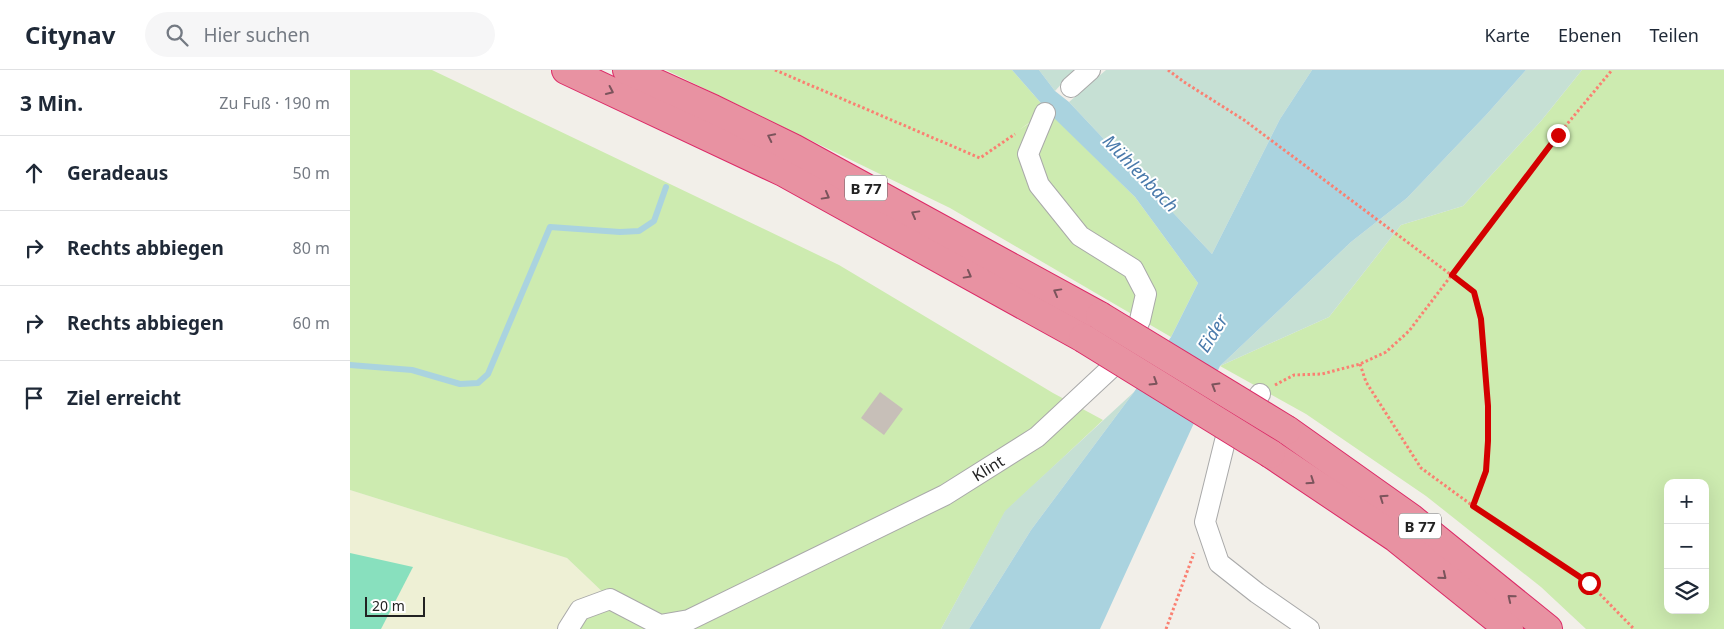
<!DOCTYPE html>
<html lang="de">
<meta charset="utf-8">
<style>
:root{--surface:#fff;--page:#f6f6f7;--text:#1f2937;--muted:#747a83;--line:#e0e1e3}
body{margin:0;font-family:"Noto Sans",sans-serif;background:var(--page);color:var(--text)}
.controls{position:absolute;right:15px;bottom:15px;display:grid;overflow:hidden;border-radius:10px;box-shadow:0 5px 20px #0002}
.controls button{width:45px;height:45px;display:grid;place-items:center;padding:0;border:0;border-bottom:1px solid var(--line);background:var(--surface);color:var(--text);font:25px sans-serif}
.scale{position:absolute;left:15px;bottom:12px;width:60px;box-sizing:border-box;padding-left:5px;border:2px solid #222;border-top:0;font-size:14px;line-height:18px;white-space:nowrap;color:#222;-webkit-text-stroke:4px #fff;paint-order:stroke}
.stop{position:absolute;width:15px;height:15px;margin:-11px;border:4px solid #d40000;border-radius:50%;background:#fff}
.stop.end{background:#d40000;border-color:#fff;box-shadow:0 1px 5px #0008}
.list{margin:0;padding:0;list-style:none}
h2{display:flex;justify-content:space-between;align-items:center;height:65px;margin:0;padding:0 20px;font-size:21px}
h2 small{font-size:16px;font-weight:400;color:var(--muted)}
.list li{display:grid;grid-template-columns:32px 1fr auto;gap:15px;align-items:center;box-sizing:border-box;height:75px;padding:0 20px;border-top:1px solid var(--line)}
.list b{display:block;font-size:19px;white-space:nowrap}
.list em{font-size:16px;font-style:normal;color:var(--muted)}
.icon{flex:none;width:28px;height:28px;fill:none;stroke:currentColor;stroke-width:2;stroke-linecap:round;stroke-linejoin:round}
.map{position:relative;flex:none;width:1374px;height:559px;overflow:hidden}
header{display:flex;align-items:center;gap:30px;box-sizing:border-box;height:70px;padding:0 25px;background:var(--surface);border-bottom:1px solid var(--line)}
header strong{font-size:24px}
nav{display:flex;gap:28px;margin-inline-start:auto;font-size:18px}
.search{width:350px;height:45px;background:var(--page);display:flex;align-items:center;gap:12px;box-sizing:border-box;padding:0 18px;border-radius:28px;color:var(--muted);font-size:19px}
main{display:flex}
aside{flex:1;background:var(--surface)}
.map>svg:first-child{display:block}
.farmland{fill:#eef0d5}
.grass{fill:#cdebb0;fill-rule:evenodd}
.wetland{fill:#c6e0d4}
.pitch{fill:#88e0be}
.water{fill:#aad3df}
.lines{fill:none;stroke-linecap:round;stroke-linejoin:round}
.stream{stroke:#aad3df;stroke-width:6}
.building{fill:#c7bfb8}
.minor-casing{stroke:#a9a9a9;stroke-width:22}
.highway-casing{stroke:#dc2a67;stroke-width:30}
.path{stroke:#fa8072;stroke-width:3;stroke-dasharray:2.5 2.5;stroke-linecap:butt}
.minor{stroke:#fff;stroke-width:20}
.highway{stroke:#e892a2;stroke-width:28}
.highway-bridge-casing{stroke:#dc2a67;stroke-width:30;stroke-linecap:butt}
.highway-bridge{stroke:#e892a2;stroke-width:28}
.oneway{stroke:#7b545c}
.route{stroke:#d40000;stroke-width:6}
.labels{text-anchor:middle;dominant-baseline:central;stroke-width:4;stroke-linejoin:round;paint-order:stroke}
.shield{fill:#fff;stroke:#646464;stroke-width:1}
.shield-label{font-size:15px;font-weight:bold;fill:#222}
.street-label{font-size:16px;fill:#222;stroke:#fff}
.water-label{font-size:18px;font-style:italic;fill:#4a7aab;stroke:#fff}
</style>
<header>
<strong>Citynav</strong>
<div class="search"><svg class="icon" aria-label="search" viewBox="0 0 24 24"><circle cx="10" cy="10" r="6"/><path d="M15 15l6 6"/></svg>Hier suchen</div>
<nav><a>Karte</a><a>Ebenen</a><a>Teilen</a></nav>
</header>
<main>
<aside>
<h2>3 Min.<small>Zu Fuß · 190 m</small></h2>
<ul class="list">
<li><svg class="icon" aria-label="ahead" viewBox="0 0 24 24"><path d="M12 20V5M6 11l6-6 6 6"/></svg><div><b>Geradeaus</b></div><em>50 m</em></li>
<li><svg class="icon" aria-label="right" viewBox="0 0 24 24"><path d="M7 20v-9h11M14 6l5 5-5 5"/></svg><div><b>Rechts abbiegen</b></div><em>80 m</em></li>
<li><svg class="icon" aria-label="right" viewBox="0 0 24 24"><path d="M7 20v-9h11M14 6l5 5-5 5"/></svg><div><b>Rechts abbiegen</b></div><em>60 m</em></li>
<li><svg class="icon" aria-label="arrive" viewBox="0 0 24 24"><path d="M6 21V4h12l-3 4 3 4H6"/></svg><div><b>Ziel erreicht</b></div></li>
</ul>
</aside>
<div class="map">
<svg width="1374" height="559" viewBox="0 0 1374 559">
<rect width="100%" height="100%" fill="#f2efe9"/>
<!-- farmland -->
<path class="farmland" d="M0,420L217,488L260,529L218,559H0Z"/>
<!-- grass -->
<g class="grass">
<path d="M0,0H82L489,195L703,323L753,350L655,442L591,559H218L260,529L217,488L0,420Z"/>
<path d="M316,0H662L697,40L669,60L698,41L785,127L848,213L821,267L600,138Z"/>
<path d="M1232,0H1374V559H1236L1191,517L1076,426L956,344L870,296L979,247L1051,155L1113,136L1191,51ZM1318,413H1355V540H1318Z"/>
</g>
<!-- wetland -->
<g class="wetland">
<path d="M689,0H724L705,21Z"/>
<path d="M756,0H962L930,49L862,184L719,32Z"/>
<path d="M1176,0H1232L1191,51L1113,136L1051,155L979,247L870,296L1001,172L1057,128L1137,44Z"/>
<path d="M784,322L681,460L619,559H591L655,441Z"/>
</g>
<!-- pitch -->
<path class="pitch" d="M0,483L63,497L31,559H0Z"/>
<!-- water -->
<path class="water" d="M662,0H689L705,21L719,32L862,184L930,49L962,0H1176L1137,44L1057,128L1001,172L870,296L750,559H619L681,460L784,322L821,267L848,213L785,127L704,48Z"/>
<g class="lines">
<!-- stream -->
<path class="stream" d="M0,295L62,300L110,314L128,313L138,304L200,157L270,162L289,161L304,151L316,117"/>
</g>
<!-- building -->
<path class="building" d="M530,322L553,339L534,365L511,348Z"/>
<g class="lines">
<!-- minor casing -->
<g class="minor-casing">
<g id="minor">
<path d="M721,17L740,0"/>
<path d="M910,324L875,371L855,452L869,493L907,523L959,559"/>
<path d="M218,559L230,540L260,529L310,555L339,550L595,425L687,367L774,286L790,250L796,224L783,199L730,166L689,115L678,84L695,43"/>
</g>
</g>
<!-- highway casing -->
<g class="highway-casing">
<g id="highway">
<path d="M216,0L433,102L733,268"/>
<path d="M277,0L363,39L443,78L750,246"/>
<path d="M937,360L1061,448L1198,559"/>
<path d="M921,384L1046,468L1159,559"/>
</g>
</g>
<!-- path -->
<g class="path">
<path d="M425,0L630,88L665,64"/>
<path d="M818,0L834,12L894,50L1124,222L1131,249L1138,336V371L1136,401L1123,436"/>
<path d="M1010,294L1016,312L1071,398L1123,436L1239,513L1284,559"/>
<path d="M925,315L944,305L972,304L1010,294L1036,282L1059,261L1208,65L1262,0"/>
<path d="M816,559L844,483"/>
</g>
<!-- minor -->
<use href="#minor" class="minor"/>
<!-- highway -->
<use href="#highway" class="highway"/>
<!-- highway-bridge casing -->
<g class="highway-bridge-casing">
<g id="highway-bridge">
<path d="M750,246L937,360"/>
<path d="M733,268L921,384"/>
</g>
</g>
<!-- highway-bridge -->
<use href="#highway-bridge" class="highway-bridge"/>
</g>
<!-- one-way arrows -->
<defs><path id="oneway-chevron" d="M-2-3.5L2.5 0L-2 3.5" fill="none" stroke-width="1.6" stroke-linecap="round" stroke-linejoin="round" transform="scale(1.25)"/></defs>
<g class="oneway">
<use href="#oneway-chevron" transform="translate(260 21) rotate(25)"/>
<use href="#oneway-chevron" transform="translate(421 67) rotate(-154)"/>
<use href="#oneway-chevron" transform="translate(476 126) rotate(29)"/>
<use href="#oneway-chevron" transform="translate(565 144) rotate(-151)"/>
<use href="#oneway-chevron" transform="translate(618 205) rotate(29)"/>
<use href="#oneway-chevron" transform="translate(707 222) rotate(-151)"/>
<use href="#oneway-chevron" transform="translate(804 312) rotate(32)"/>
<use href="#oneway-chevron" transform="translate(865 316) rotate(-149)"/>
<use href="#oneway-chevron" transform="translate(961 411) rotate(34)"/>
<use href="#oneway-chevron" transform="translate(1033 428) rotate(-145)"/>
<use href="#oneway-chevron" transform="translate(1093 506) rotate(39)"/>
<use href="#oneway-chevron" transform="translate(1161 528) rotate(-141)"/>
</g>
<g class="lines">
<!-- route -->
<path class="route" d="M1208,65L1102,205L1124,222L1131,249L1138,336V371L1136,401L1123,436L1239,513"/>
</g>
<g class="labels">
<!-- shield labels -->
<g class="shield">
<rect x="495" y="105.5" width="42" height="25" rx="4"/>
<rect x="1049" y="443.5" width="42" height="25" rx="4"/>
</g>
<g class="shield-label">
<text x="516" y="118">B 77</text>
<text x="1070" y="456">B 77</text>
</g>
<!-- street labels -->
<g class="street-label">
<text transform="translate(638 398) rotate(-32)">Klint</text>
</g>
<!-- water labels -->
<g class="water-label">
<text transform="translate(791 103) rotate(46)">Mühlenbach</text>
<text transform="translate(862 263) rotate(-58)">Eider</text>
</g>
</g>
</svg>
<div class="controls">
<button>+</button>
<button>−</button>
<button><svg class="icon" aria-label="layers" viewBox="0 0 24 24"><path d="M12 4l9 5-9 5-9-5zM3 14l9 5 9-5"/></svg></button>
</div>
<div class="scale">20 m</div>
<div class="stop" style="left:1239px;top:513px"></div>
<div class="stop end" style="left:1208px;top:65px"></div>
</div>
</main>
